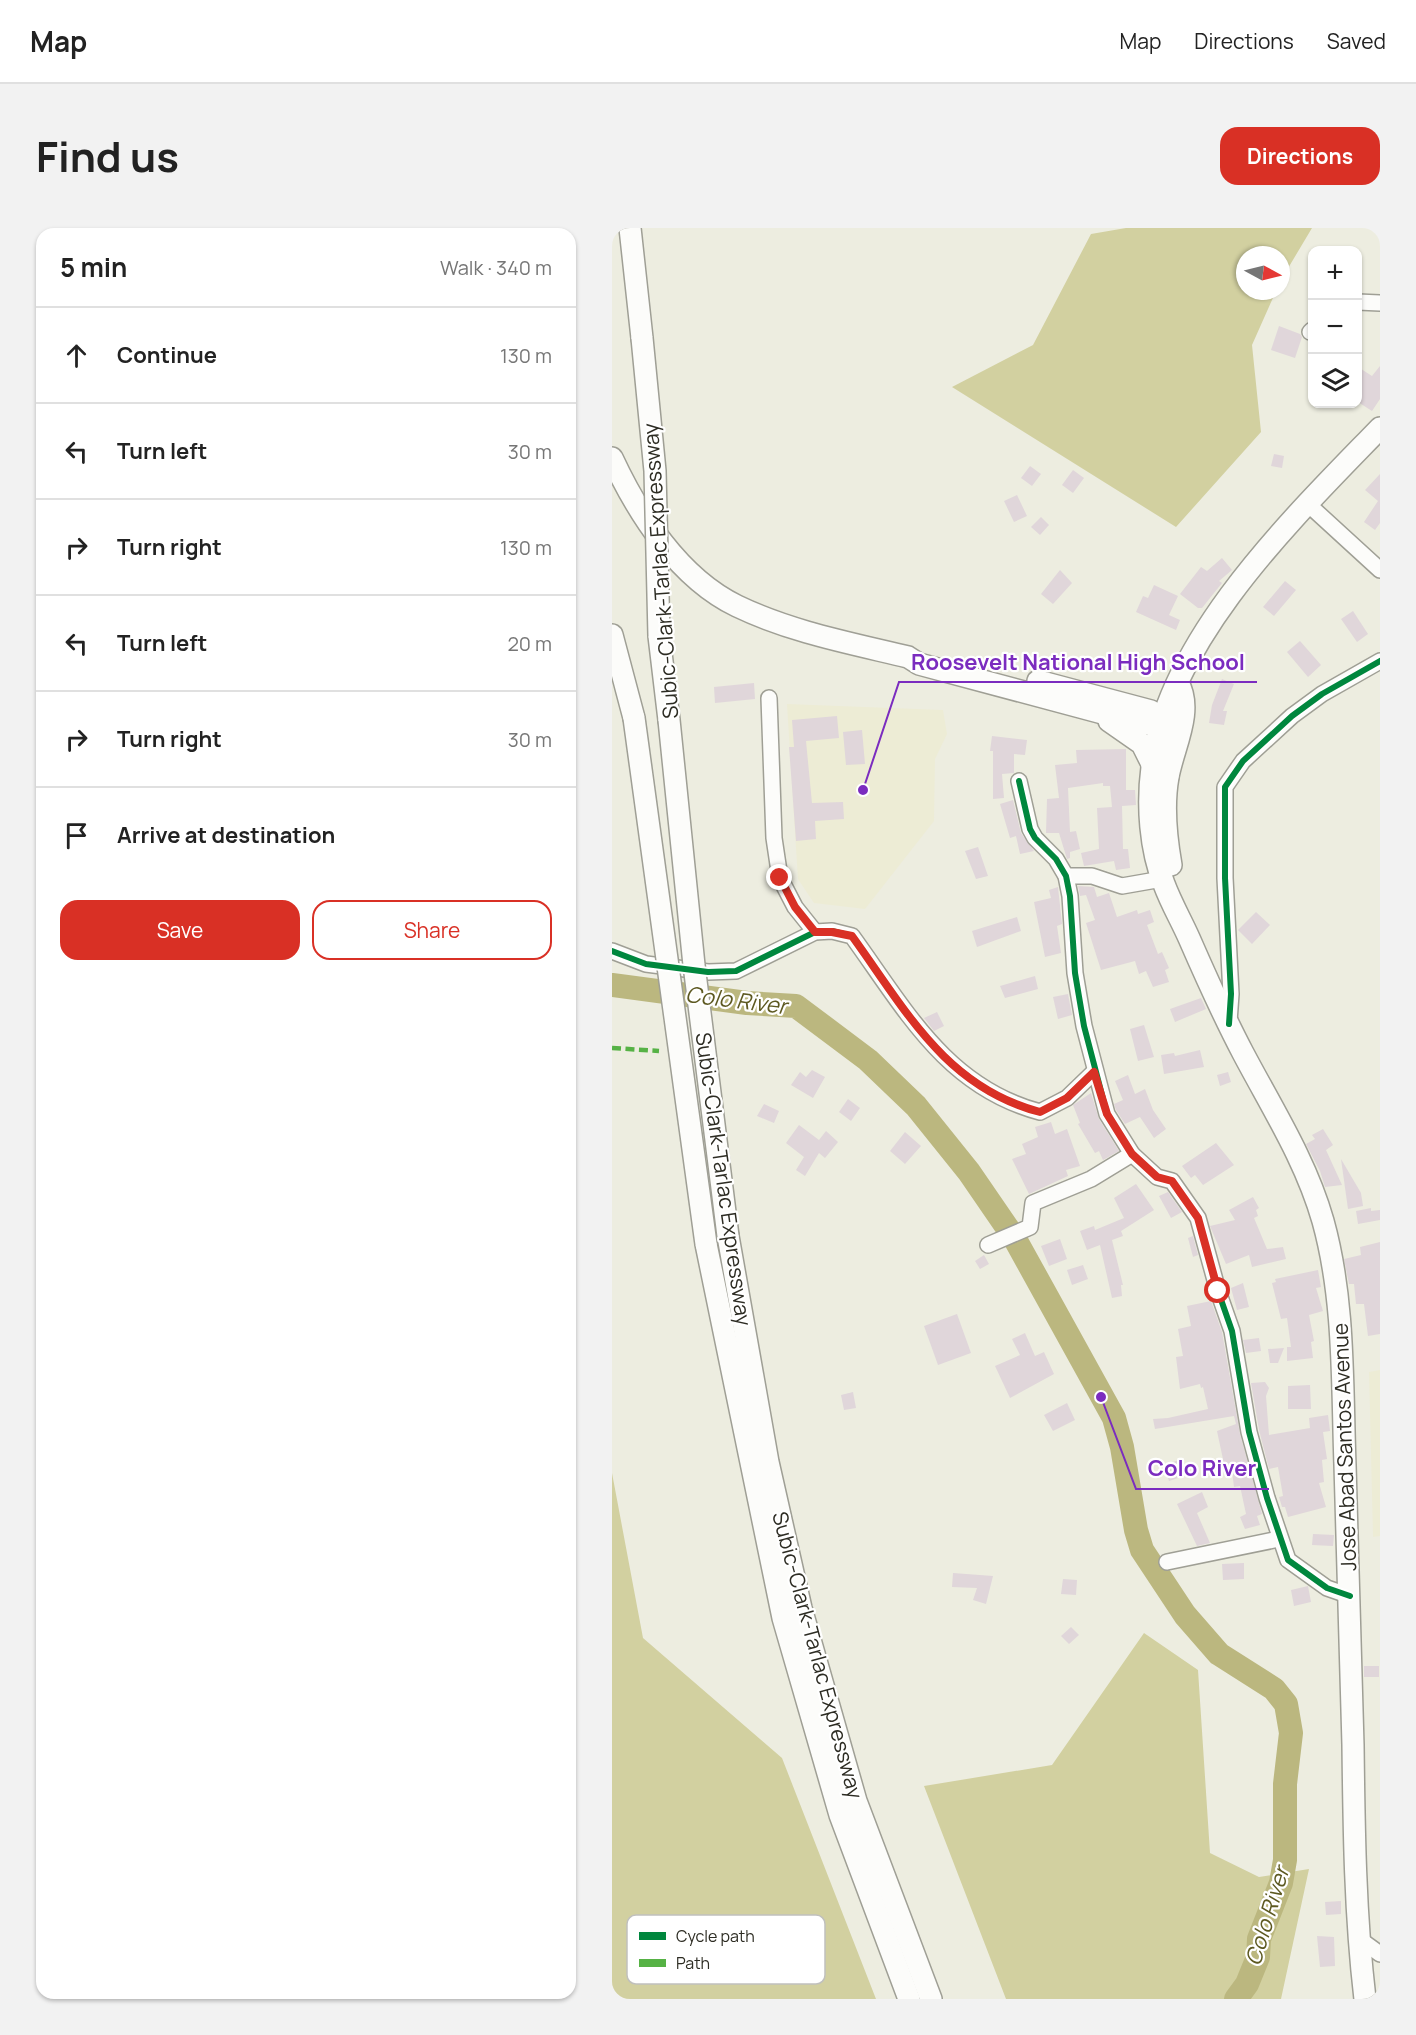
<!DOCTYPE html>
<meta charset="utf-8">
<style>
:root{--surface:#fff;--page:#f2f2f2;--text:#222;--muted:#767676;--line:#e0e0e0;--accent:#d93025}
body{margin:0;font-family:Manrope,sans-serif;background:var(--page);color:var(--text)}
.controls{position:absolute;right:18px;top:18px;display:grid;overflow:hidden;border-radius:12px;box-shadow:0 2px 4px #0004}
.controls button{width:54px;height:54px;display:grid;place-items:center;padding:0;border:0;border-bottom:2px solid var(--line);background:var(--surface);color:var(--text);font:30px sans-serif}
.compass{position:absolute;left:624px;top:18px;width:54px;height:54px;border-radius:50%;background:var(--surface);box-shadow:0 2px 4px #0004;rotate:97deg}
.stop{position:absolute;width:18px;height:18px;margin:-14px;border:4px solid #d93025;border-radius:50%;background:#fff}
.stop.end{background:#d93025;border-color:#fff;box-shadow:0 2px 6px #0008}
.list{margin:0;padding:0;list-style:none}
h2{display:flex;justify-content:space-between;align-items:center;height:78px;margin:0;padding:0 24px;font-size:26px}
h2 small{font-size:20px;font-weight:400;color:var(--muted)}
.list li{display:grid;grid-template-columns:39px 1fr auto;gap:18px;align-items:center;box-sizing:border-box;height:96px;padding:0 24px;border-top:2px solid var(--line)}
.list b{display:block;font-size:22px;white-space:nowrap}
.list em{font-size:20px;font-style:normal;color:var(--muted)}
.actions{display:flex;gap:12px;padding:18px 24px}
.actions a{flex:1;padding:14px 0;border:2px solid var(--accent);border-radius:18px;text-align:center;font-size:21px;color:var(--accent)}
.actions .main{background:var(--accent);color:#fff}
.icon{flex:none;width:33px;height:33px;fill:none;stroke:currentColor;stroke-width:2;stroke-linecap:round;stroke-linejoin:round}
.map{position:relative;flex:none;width:768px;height:1771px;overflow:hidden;border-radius:18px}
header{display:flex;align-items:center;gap:36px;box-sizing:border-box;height:84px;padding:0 30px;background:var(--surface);border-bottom:2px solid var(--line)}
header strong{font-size:28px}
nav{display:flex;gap:33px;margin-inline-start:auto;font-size:21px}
.intro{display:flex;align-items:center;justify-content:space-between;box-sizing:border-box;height:144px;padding:0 36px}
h1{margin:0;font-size:42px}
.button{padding:15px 27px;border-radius:18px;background:var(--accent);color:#fff;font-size:21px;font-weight:700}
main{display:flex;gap:36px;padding:0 36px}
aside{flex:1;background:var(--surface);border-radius:18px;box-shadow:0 2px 4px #0004}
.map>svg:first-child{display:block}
.built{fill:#edecd5}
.forest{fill:#d2d0a0}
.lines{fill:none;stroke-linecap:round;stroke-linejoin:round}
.river{stroke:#bbb77f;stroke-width:24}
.building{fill:#e0d6da}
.minor-casing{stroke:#9f9f95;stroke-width:18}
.highway-casing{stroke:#9f9f95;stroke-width:24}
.minor{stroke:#fcfcfa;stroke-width:15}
.highway{stroke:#fcfcfa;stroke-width:21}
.highway-bridge-casing{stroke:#9f9f95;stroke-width:24;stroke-linecap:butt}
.highway-bridge{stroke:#fcfcfa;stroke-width:21}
.quiet{stroke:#56b245;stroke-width:4.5;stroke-dasharray:9 4.5;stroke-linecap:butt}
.cycleway-casing{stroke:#fff;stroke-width:10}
.cycleway{stroke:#00873e;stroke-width:6}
.route{stroke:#d93025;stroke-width:8}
.labels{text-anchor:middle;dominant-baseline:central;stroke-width:4.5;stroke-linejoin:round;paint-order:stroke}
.street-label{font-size:21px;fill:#2d2c23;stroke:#fff}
.water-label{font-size:22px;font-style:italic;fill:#5d5921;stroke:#fff}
.key{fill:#fff;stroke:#c0c0bd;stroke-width:1.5}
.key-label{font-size:16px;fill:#2d2c23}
.leader{fill:none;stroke:#7b2cbf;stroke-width:2}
.callout-dot{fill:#7b2cbf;stroke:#fff;stroke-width:2}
.callout-label{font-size:22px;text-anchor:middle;font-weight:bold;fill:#7b2cbf;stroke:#fff;stroke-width:4.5;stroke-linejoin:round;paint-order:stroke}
</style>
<header>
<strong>Map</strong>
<nav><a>Map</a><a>Directions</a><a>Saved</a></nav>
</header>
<div class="intro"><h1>Find us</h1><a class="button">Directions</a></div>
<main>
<aside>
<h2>5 min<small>Walk · 340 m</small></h2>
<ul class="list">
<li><svg class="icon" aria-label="ahead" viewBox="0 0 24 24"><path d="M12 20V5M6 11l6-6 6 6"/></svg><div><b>Continue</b></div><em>130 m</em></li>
<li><svg class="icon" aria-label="left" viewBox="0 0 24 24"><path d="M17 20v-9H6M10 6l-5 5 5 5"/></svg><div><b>Turn left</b></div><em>30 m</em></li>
<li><svg class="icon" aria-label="right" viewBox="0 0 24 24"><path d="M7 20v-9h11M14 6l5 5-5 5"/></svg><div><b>Turn right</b></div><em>130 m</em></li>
<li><svg class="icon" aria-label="left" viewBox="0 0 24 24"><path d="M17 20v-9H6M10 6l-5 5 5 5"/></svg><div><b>Turn left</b></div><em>20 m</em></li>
<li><svg class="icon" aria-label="right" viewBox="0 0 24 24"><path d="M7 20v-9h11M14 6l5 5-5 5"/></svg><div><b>Turn right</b></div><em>30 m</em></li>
<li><svg class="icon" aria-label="arrive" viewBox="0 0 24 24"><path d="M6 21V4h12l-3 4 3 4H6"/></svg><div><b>Arrive at destination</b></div></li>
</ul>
<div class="actions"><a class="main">Save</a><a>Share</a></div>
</aside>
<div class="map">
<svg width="768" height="1771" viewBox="0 0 768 1771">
<rect width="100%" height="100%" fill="#edede0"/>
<!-- built -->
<g class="built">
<path d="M175,476L331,482L335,506L323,531L322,593L253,681L202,675L186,651Z"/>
<path d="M768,1142V1308L761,1309L757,1144Z"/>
</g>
<!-- forest -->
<g class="forest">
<path d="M514,0H700L669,52V27H633V63H664L640,117L649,204L564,299L340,159L421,117L479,6Z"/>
<path d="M0,1245L31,1410L170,1530L264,1771H0Z"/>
<path d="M532,1405L586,1442L598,1625L647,1649L697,1641L669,1771H394L312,1558L440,1537Z"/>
</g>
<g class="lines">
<!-- river -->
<path class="river" d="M0,757L135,775L184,778L256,832L304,878L357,944L403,1011L502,1190L510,1219L524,1302L530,1322L573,1387L607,1426L662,1461L674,1476L679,1505L673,1556V1632L669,1655L647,1711L646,1729L635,1756L624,1771"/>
</g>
<!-- building -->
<g class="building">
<path d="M667,98L688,106L690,109L683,130L659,122Z"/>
<path d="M768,138V171L760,183L746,174V139L760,148Z"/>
<path d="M662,226L672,228L670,240L659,238Z"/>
<path d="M418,238L429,246L420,258L409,250Z"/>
<path d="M461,242L472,250L461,265L450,257Z"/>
<path d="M768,246V295L763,302L752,294L766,273L753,262Z"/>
<path d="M405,267L415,288L402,294L392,273Z"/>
<path d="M429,289L437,297L428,307L419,299Z"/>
<path d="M610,330L620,342L607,353L610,355L590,380H586L568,366L589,339L595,343Z"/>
<path d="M448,342L460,355L441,376L429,366Z"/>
<path d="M673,353L684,362L662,388L651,379Z"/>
<path d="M542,357L566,368L557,387L568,392L564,402L524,384L531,368L536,370Z"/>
<path d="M741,383L756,406L745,414L729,391Z"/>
<path d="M688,413L709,437L696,449L675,424Z"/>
<path d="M610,451L622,456L611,483H615L612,497L597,495L600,477Z"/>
<path d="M142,455L143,471L103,475L102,459Z"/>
<path d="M225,488L227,510L194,513L200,575L231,574L232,591L203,593L204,611L184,613L177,519H182L180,492Z"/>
<path d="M250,502L253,536L234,537L231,504Z"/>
<path d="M380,508L415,512L413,527L402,526V545L390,546L392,570L381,571V523H378Z"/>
<path d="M514,521V562H523L524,577L510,578L511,621H516L518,640L504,642L502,633L472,638L469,625L487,621L485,580L500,579L498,558H491V555L456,560L458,604L464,603L468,621L458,624V630L455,631L447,605H434L435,571L447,570L443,537L465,535L464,522Z"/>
<path d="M401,572L409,605L422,623L408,626L404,608L398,610L388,576Z"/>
<path d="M366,619L376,648L364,651L353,623Z"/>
<path d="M466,658L482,659L485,669L497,665L505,689L525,682L526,686L538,682L542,694L535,697L546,726L550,724L557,740L553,742L557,754L541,759L534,743L527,746L523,733L489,742L474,695L483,692L474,667L468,668Z"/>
<path d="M446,659L450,696L445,698L449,725L433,729L422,674L439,670L437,662Z"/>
<path d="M644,684L658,697L640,716L626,702Z"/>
<path d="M405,689L409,703L365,719L360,703Z"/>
<path d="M423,748L426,761L393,770L388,758Z"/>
<path d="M456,766L460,787L446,791L441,769Z"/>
<path d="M589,770L594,781L563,794L558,781Z"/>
<path d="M325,784L332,798L322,803L312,790Z"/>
<path d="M532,797L542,829L526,833L518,801Z"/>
<path d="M588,822L592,839L552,846L549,827L562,825L563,828Z"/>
<path d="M200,842L213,849L201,870L179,857L188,844L194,849Z"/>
<path d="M616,844L619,854L608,858L605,847Z"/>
<path d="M516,847L523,866L533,861L541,882L554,901L542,910L528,889L513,896L504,882L502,876L511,872L503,853Z"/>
<path d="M479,865L487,891L507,923L491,932L487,923L483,925L466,896L468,895L461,877Z"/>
<path d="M236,871L248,880L239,893L227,884Z"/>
<path d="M152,876L167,883L162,895L145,888Z"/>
<path d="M439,894L443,906L455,901L468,938L454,942L456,948L417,966L400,931L414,926L410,916L426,909L423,899Z"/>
<path d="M187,897L207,912L214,903L226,914L213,930L207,925L193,948L184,942L192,929L174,915Z"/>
<path d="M711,901L721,917L714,922L730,957L713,959L708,943L694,916L703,911L700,907Z"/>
<path d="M293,904L309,918L293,936L278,923Z"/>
<path d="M604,915L622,937L591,957L583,947L579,950L570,938Z"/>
<path d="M729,931L749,965L751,978L736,981Z"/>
<path d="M524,956L542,982L509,1003L511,1008L500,1012L511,1057H509L510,1068L500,1070L488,1017L475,1022L468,1003L482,998L483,1002L512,990L502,970Z"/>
<path d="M556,964L570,984L559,990L547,968Z"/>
<path d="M641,969L647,980L644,982L646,988L642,990L655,1021L671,1019L674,1031L640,1039L637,1027L614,1036L598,998L623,992L617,982Z"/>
<path d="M759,980V983L768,982V992L746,996L744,983Z"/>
<path d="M581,1008L586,1027L581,1029L576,1010Z"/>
<path d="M448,1011L455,1031L437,1038L429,1018Z"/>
<path d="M768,1014V1106L756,1108L752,1076H744L742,1056H737L732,1031L749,1027L748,1019Z"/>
<path d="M372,1027L377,1036L368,1041L363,1033Z"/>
<path d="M471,1037L476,1051L460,1057L455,1042Z"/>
<path d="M706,1042L709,1059L704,1060L711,1083L697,1087L702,1113L699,1114L701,1130L675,1133V1119H679L675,1090L669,1091L660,1055L664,1054L663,1051Z"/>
<path d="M631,1055L637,1079L625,1082L619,1060Z"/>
<path d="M599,1073L610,1104L628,1206L650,1286L645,1288L648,1297L633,1301L628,1289L634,1286L628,1258L622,1259L619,1235L612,1236L605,1203L624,1196L622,1188L543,1201L541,1191L556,1190L596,1181L591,1159L589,1160L588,1156L568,1161L564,1129L571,1128L566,1101L579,1098L575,1078Z"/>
<path d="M345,1086L359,1125L326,1137L312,1098Z"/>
<path d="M413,1105L423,1128L432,1124L442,1146L398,1170L383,1138L408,1127L400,1111Z"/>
<path d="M647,1110L649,1123L634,1125L631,1112Z"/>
<path d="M672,1120L666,1135H658L656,1121Z"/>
<path d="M653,1154L657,1160L654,1168L657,1207L698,1200L697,1190L716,1187L718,1203L711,1204L715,1231L710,1232L712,1254L707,1255L714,1279L676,1289L673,1279H670L667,1269L671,1268L666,1239L657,1241L647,1202L639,1155Z"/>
<path d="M698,1157L699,1181H676V1158Z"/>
<path d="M241,1164L244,1180L232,1182L229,1167Z"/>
<path d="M455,1175L463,1192L441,1203L432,1187Z"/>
<path d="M567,1232L572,1248L557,1253L552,1237Z"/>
<path d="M590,1264L596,1279L585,1285L598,1315L585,1318L565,1276Z"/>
<path d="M701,1306L722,1307L721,1318L700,1317Z"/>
<path d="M632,1335V1351L611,1352L610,1336Z"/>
<path d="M341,1345L381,1348L374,1376L361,1372L365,1360L340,1359Z"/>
<path d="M451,1351L465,1352L464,1367L449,1366Z"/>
<path d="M696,1358L699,1374L682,1378L679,1362Z"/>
<path d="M459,1399L467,1407L457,1416L449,1408Z"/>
<rect x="752" y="1438" width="15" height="11"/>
<path d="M729,1673V1686L714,1687L713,1674Z"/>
<path d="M705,1708L722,1709L723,1738L708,1739Z"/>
</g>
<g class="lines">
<!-- minor casing -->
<g class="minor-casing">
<g id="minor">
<path d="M746,74L768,75"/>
<path d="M698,104L700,102"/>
<path d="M697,277L768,342"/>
<path d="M157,470L162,610L168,650L183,679L203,704"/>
<path d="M407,553L418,601L423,610L444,631L454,648L458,668L463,745L472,798L495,886L520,926L545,949L560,953L586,990L606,1063L620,1103L637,1204L655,1270L676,1332L715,1360L738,1368"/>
<path d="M454,648H480L510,658L550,651"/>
<path d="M0,723L34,736L96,744L124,743L203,704L220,703L240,708C293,781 334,859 428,884L455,870L482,844"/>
<path d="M617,794L619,766L613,650V559L631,533L680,488L710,466L768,433"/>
<path d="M376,1017L418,999L421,975L479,951L520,926"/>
<path d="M555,1334L667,1311"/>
<path d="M746,1710L768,1726"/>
</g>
</g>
<!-- highway casing -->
<g class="highway-casing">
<g id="highway">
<path d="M18,0L30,110"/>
<path d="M0,230C26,286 67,350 125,378C179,404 238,415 296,429L307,436L524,494L535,496L550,492"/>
<path d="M0,407L22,490"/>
<path d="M47,408L57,492"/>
<path d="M426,453L539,483C563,504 552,520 556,548"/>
<path d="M497,493L530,516L540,536"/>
<path d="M559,637C554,609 551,577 556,549C561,520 582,483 566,455"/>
<path d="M116,1008L156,1234L189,1380L244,1573L319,1771"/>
<path d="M94,1016L171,1390L228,1587L297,1771"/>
<path d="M753,1771C743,1686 742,1602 741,1517C739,1424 736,1331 733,1237C730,1157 733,1072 711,993C694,933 660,880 631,825C611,787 594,749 577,710C569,692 559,675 552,656C538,621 535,577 540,539C555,411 682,289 768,200"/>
</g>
</g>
<!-- minor -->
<use href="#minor" class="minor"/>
<!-- highway -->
<use href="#highway" class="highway"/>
<!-- highway-bridge casing -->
<g class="highway-bridge-casing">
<g id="highway-bridge">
<path d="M30,110L43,243L47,408"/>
<path d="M22,490L94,1016"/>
<path d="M57,492L82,737L116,1008"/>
</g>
</g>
<!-- highway-bridge -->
<use href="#highway-bridge" class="highway-bridge"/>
<!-- quiet -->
<path class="quiet" d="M0,820L47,823"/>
<!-- cycleway casing -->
<g class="cycleway-casing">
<g id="cycleway">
<path d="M407,553L418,601L423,610L444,631L454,648L458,668L463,745L472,798L495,886L520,926L545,949L560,953L586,990L606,1063L620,1103L637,1204L655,1270L676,1332L715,1360L738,1368"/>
<path d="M0,723L34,736L96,744L124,743L203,704L220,703L240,708C293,781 334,859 428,884L455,870L482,844"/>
<path d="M617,796L619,766L613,650V559L631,533L680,488L710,466L768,433"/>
</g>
</g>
<!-- cycleway -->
<use href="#cycleway" class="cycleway"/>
</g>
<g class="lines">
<!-- route -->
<path class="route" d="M168,650L183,679L203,704H220L240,708C293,781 333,859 428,884L455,870L482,844L495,886L520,926L545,949L560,953L586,990L606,1063"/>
</g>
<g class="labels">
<!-- street labels -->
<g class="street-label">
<text transform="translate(48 343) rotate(-94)">Subic-Clark-Tarlac Expressway</text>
<text transform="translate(112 951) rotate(82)">Subic-Clark-Tarlac Expressway</text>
<text transform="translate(732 1219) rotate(-92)">Jose Abad Santos Avenue</text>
<text transform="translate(206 1427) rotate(75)">Subic-Clark-Tarlac Expressway</text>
</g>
<!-- water labels -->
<g class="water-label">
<text transform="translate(124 772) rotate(7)">Colo River</text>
<text transform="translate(655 1688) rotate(-73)">Colo River</text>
</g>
</g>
<!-- legend -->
<rect x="15" y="1687" width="198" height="69" rx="9" class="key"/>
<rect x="27" y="1704" width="27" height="8" fill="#00873e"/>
<rect x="27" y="1731" width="27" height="8" fill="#56b245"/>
<g class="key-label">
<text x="64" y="1714">Cycle path</text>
<text x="64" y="1741">Path</text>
</g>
<!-- callouts -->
<path class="leader" d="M251 562L287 454H645M489 1169L524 1261H657"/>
<g class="callout-dot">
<circle cx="251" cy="562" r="6"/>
<circle cx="489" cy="1169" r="6"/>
</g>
<g class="callout-label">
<text x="466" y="442">Roosevelt National High School</text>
<text x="590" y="1248">Colo River</text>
</g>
</svg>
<div class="controls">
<button>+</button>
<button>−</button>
<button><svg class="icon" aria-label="layers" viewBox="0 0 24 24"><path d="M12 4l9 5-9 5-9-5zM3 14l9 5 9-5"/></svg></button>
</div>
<svg class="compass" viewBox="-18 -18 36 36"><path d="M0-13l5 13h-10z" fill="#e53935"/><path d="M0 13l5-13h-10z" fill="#767676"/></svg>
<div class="stop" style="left:606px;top:1063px"></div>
<div class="stop end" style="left:168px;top:650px"></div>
</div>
</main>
